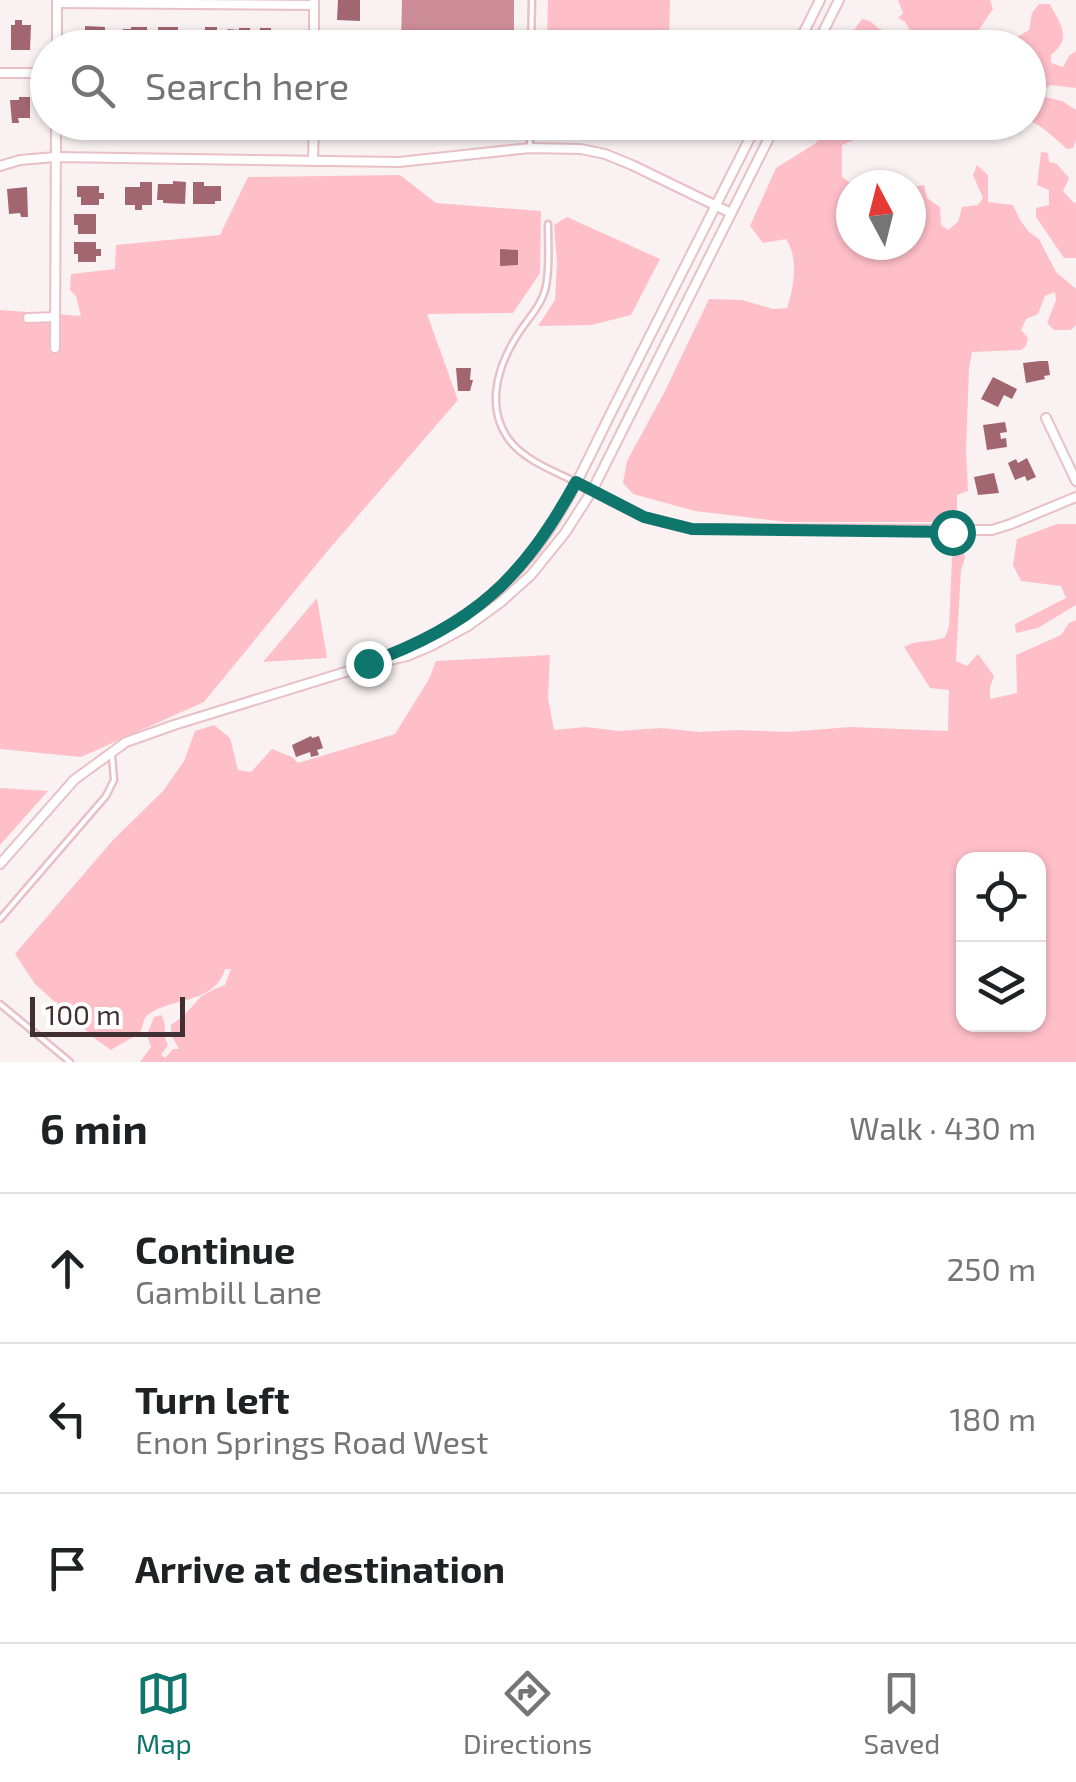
<!DOCTYPE html>
<meta charset="utf-8">
<style>
:root{--surface:#fff;--page:#f6f6f6;--text:#202124;--muted:#757577;--line:#e0e0e0;--accent:#0f766e}
body{margin:0;font-family:"Exo 2",sans-serif;background:var(--page);color:var(--text)}
.controls{position:absolute;right:30px;bottom:30px;display:grid;overflow:hidden;border-radius:20px;box-shadow:0 2px 8px #0004}
.controls button{width:90px;height:90px;display:grid;place-items:center;padding:0;border:0;border-bottom:2px solid var(--line);background:var(--surface);color:var(--text);font:50px sans-serif}
.compass{position:absolute;left:836px;top:170px;width:90px;height:90px;border-radius:50%;background:var(--surface);box-shadow:0 2px 8px #0004;rotate:353deg}
.scale{position:absolute;left:30px;bottom:25px;width:155px;box-sizing:border-box;padding-left:10px;border:5px solid #403033;border-top:0;font-size:28px;line-height:35px;white-space:nowrap;color:#403033;-webkit-text-stroke:8px #fff;paint-order:stroke}
.stop{position:absolute;width:30px;height:30px;margin:-22px;border:8px solid #0f766e;border-radius:50%;background:#fff}
.stop.end{background:#0f766e;border-color:#fff;box-shadow:0 2px 10px #0008}
.list{margin:0;padding:0;list-style:none}
h2{display:flex;justify-content:space-between;align-items:center;height:130px;margin:0;padding:0 40px;font-size:42px}
h2 small{font-size:32px;font-weight:400;color:var(--muted)}
.list li{display:grid;grid-template-columns:65px 1fr auto;gap:30px;align-items:center;box-sizing:border-box;height:150px;padding:0 40px;border-top:2px solid var(--line)}
.list b{display:block;font-size:38px;white-space:nowrap}
.list p{margin:0;font-size:32px;white-space:nowrap;color:var(--muted)}
.list em{font-size:32px;font-style:normal;color:var(--muted)}
.icon{flex:none;width:55px;height:55px;fill:none;stroke:currentColor;stroke-width:2;stroke-linecap:round;stroke-linejoin:round}
.map{position:relative;flex:none;width:1076px;height:1062px;overflow:hidden}
.search{position:absolute;background:var(--surface);box-shadow:0 2px 8px #0004;left:30px;right:30px;top:30px;height:110px;display:flex;align-items:center;gap:25px;box-sizing:border-box;padding:0 35px;border-radius:55px;color:var(--muted);font-size:38px}
.sheet{height:580px;background:var(--surface)}
nav{display:flex;justify-content:space-around;align-items:center;box-sizing:border-box;height:140px;border-top:2px solid var(--line);background:var(--surface);font-size:28px;color:var(--muted)}
nav a{display:grid;justify-items:center;gap:5px}
nav .on{color:var(--accent)}
.map>svg:first-child{display:block}
.green{fill:#ffbfc9;fill-rule:evenodd}
.water{fill:#cd8d98}
.building{fill:#a26671}
.lines{fill:none;stroke-linecap:round;stroke-linejoin:round}
.service-casing{stroke:#e8c0c5;stroke-width:9}
.minor-casing{stroke:#e8c0c5;stroke-width:12}
.service{stroke:#fff;stroke-width:4}
.minor{stroke:#fff;stroke-width:8}
.route{stroke:#0f766e;stroke-width:12}
</style>
<div class="map">
<svg width="1076" height="1062" viewBox="0 0 1076 1062">
<rect width="100%" height="100%" fill="#f9f1f2"/>
<!-- green -->
<g class="green">
<path d="M548,0H670L669,47H547Z"/>
<path d="M898,0H990L993,9L978,31V46L933,47L927,38L913,36L905,22L898,18L903,13Z"/>
<path d="M1039,4H1050C1060,24 1073,38 1051,55V63L1063,67L1069,56L1076,51V88L1050,85L1044,90L1045,97L1062,101L1076,110V140L1073,148L1067,149C1054,137 1043,127 1029,120L1028,48L1018,47L1016,38L1029,30L1032,13Z"/>
<path d="M862,19L870,21L878,28L906,40V47H850L844,44Z"/>
<path d="M830,124H853L856,139L842,145V177L853,185H851V245H911V197L917,186L924,185L927,198L940,207L941,225L948,230L958,222L962,207L978,205L983,198L973,175L977,165L988,175V202L1013,205L1020,220L1029,232L1039,239L1056,272L1076,289V325L1071,330H1054L1047,323L1056,300L1055,292L1045,296L1038,314L1026,319L1021,330L1028,338L1026,346L1021,350L972,352L969,368L966,451L968,491L957,495V522H786L695,511L633,494L623,483L627,461L665,391L709,299L742,300L773,309L787,308C794,286 799,259 786,239L763,243L750,226L776,168L816,143Z"/>
<path d="M1041,152L1048,153L1049,162L1057,164L1069,178L1063,191L1074,203L1076,202V258H1064L1036,217V208L1049,205V190L1037,185Z"/>
<path d="M400,175L436,203L541,211L540,273L513,313L427,314L458,400L325,554L204,702L81,757L0,749V310L81,316L76,296L70,290L71,274L115,269L116,245L220,235L248,177Z"/>
<path d="M567,217L660,259L631,315L591,325L538,326L555,300L557,263L554,225Z"/>
<path d="M1057,524H1076V605L1038,628L1016,633L1015,624L1066,598L1061,586L1021,581L1013,565L1017,539Z"/>
<path d="M957,548H963L965,558L961,570L956,661L967,666L978,654L994,676L990,687V699L1017,693L1016,655L1061,635L1069,623L1076,620V1062H140L151,1047L147,1035L154,1017L161,1015C168,1025 162,1035 168,1045L161,1055L165,1058L173,1049H179L171,1035V1025C183,1017 187,1012 196,1002C203,993 215,989 225,985L231,969H225C214,1007 165,996 145,1018C142,1023 143,1030 139,1033C137,1036 116,1046 111,1050L98,1041L35,984L15,954L113,840L163,791L184,761L195,731L214,725L230,738L238,770L251,772L272,749L292,757L298,763L395,734L429,679L436,661L550,655L548,698L554,730L586,727L619,731L661,728L700,732L736,730L787,732L850,727L948,731L949,690L930,688L904,647C921,638 929,644 945,637L949,627L952,557ZM964,859H1038V1024H964Z"/>
<path d="M317,598L327,658L263,662Z"/>
<path d="M0,788L48,791L0,845Z"/>
</g>
<!-- water -->
<path class="water" d="M402,0H514V47H401Z"/>
<!-- building -->
<g class="building">
<path d="M338,0H360V21L337,20Z"/>
<path d="M15,20H22V25H31L30,50H11V25H15Z"/>
<path d="M85,26L105,27V48H85Z"/>
<path d="M131,27H147V47L117,48V32H123V29H131Z"/>
<rect x="158" y="27" width="20" height="21"/>
<path d="M205,27H217V48L189,46V31H205Z"/>
<path d="M239,28H250L251,48H226V31L228,29L239,30Z"/>
<path d="M260,28H271V31H288L287,46L259,48Z"/>
<path d="M337,33H359V48H340V44H337Z"/>
<path d="M19,97H30V118H18L19,123H12L10,100H19Z"/>
<path d="M84,122H105V135H93L90,130H84Z"/>
<path d="M122,122H141V136H131L127,129H122Z"/>
<path d="M155,122H180V136L168,137V130H155Z"/>
<path d="M189,122H216V136H205V132H188Z"/>
<path d="M226,122H251V137H238V130H226Z"/>
<path d="M262,122H287L286,136H275L276,127L262,129Z"/>
<path d="M339,122H358V127H355V133H339Z"/>
<rect x="396" y="122" width="19" height="14"/>
<path d="M434,122H448V130H438Z"/>
<path d="M173,181L186,182L185,204L163,203V200H157L158,184H173Z"/>
<path d="M140,182H152V205H142V210H135V205H125V187H140Z"/>
<path d="M193,182H204V186H221V201H215V204H193Z"/>
<path d="M77,186H99V193H104V199H99V205H81V197H77Z"/>
<path d="M27,187L28,217H21L20,213L9,214L7,189Z"/>
<path d="M74,214H96V234H78V225H74Z"/>
<path d="M74,242H96V249H101V256H96V262H78V254H74Z"/>
<path d="M500,249L518,250V265L500,266Z"/>
<path d="M1040,361H1048L1050,375L1044,376L1045,379L1026,383L1023,363Z"/>
<path d="M456,368H471L470,380H473L470,391H458Z"/>
<path d="M993,377L1017,389L1012,399L1004,395L998,407L981,399Z"/>
<path d="M1005,422L1007,432L1000,433L1001,439L1006,438L1007,447L987,450L983,425Z"/>
<path d="M1027,458L1036,477L1027,481L1025,476L1015,480L1008,463L1016,459L1018,463Z"/>
<path d="M994,473L999,493L978,495L974,477Z"/>
<path d="M311,736L312,738L319,736L323,748L317,750L319,755L311,757L310,752L296,757L292,745Z"/>
</g>
<g class="lines">
<!-- service casing -->
<g class="service-casing">
<g id="service">
<path d="M531,48L532,0"/>
<path d="M530,148V122"/>
<path d="M548,224C548,244 550,266 546,286C542,307 525,321 515,339C496,370 486,410 510,441C526,461 554,471 576,482"/>
<path d="M0,919L106,796L114,780L112,756"/>
<path d="M0,1004L70,1062"/>
</g>
</g>
<!-- minor casing -->
<g class="minor-casing">
<g id="minor">
<path d="M57,2V48"/>
<path d="M57,3L314,5"/>
<path d="M314,48V2"/>
<path d="M796,48L820,0"/>
<path d="M815,48L839,0"/>
<path d="M0,73H48"/>
<path d="M313,161L314,122"/>
<path d="M0,166L20,160L55,157L399,162L530,148L581,149L605,154L632,165L731,213"/>
<path d="M28,318L55,317"/>
<path d="M55,348L56,122"/>
<path d="M1046,418L1076,481"/>
<path d="M576,482L644,517L692,529L992,530L1011,524L1076,497"/>
<path d="M379,659C435,638 483,609 523,564C563,519 587,460 614,407C662,312 710,217 758,122"/>
<path d="M0,864L74,780L126,742L174,725L368,665L407,656L431,646L468,626L501,602L531,575L565,533L592,491L777,122"/>
</g>
</g>
<!-- service -->
<use href="#service" class="service"/>
<!-- minor -->
<use href="#minor" class="minor"/>
</g>
<g class="lines">
<!-- route -->
<path class="route" d="M368,663C473,625 522,580 576,482L644,517L692,529L952,532"/>
</g>
</svg>
<div class="controls">
<button><svg class="icon" aria-label="locate" viewBox="0 0 24 24"><circle cx="12" cy="12" r="6"/><path d="M12 2v4M12 18v4M2 12h4M18 12h4"/></svg></button>
<button><svg class="icon" aria-label="layers" viewBox="0 0 24 24"><path d="M12 4l9 5-9 5-9-5zM3 14l9 5 9-5"/></svg></button>
</div>
<svg class="compass" viewBox="-18 -18 36 36"><path d="M0-13l5 13h-10z" fill="#e53935"/><path d="M0 13l5-13h-10z" fill="#757577"/></svg>
<div class="scale">100 m</div>
<div class="stop" style="left:952px;top:532px"></div>
<div class="stop end" style="left:368px;top:663px"></div>
<div class="search"><svg class="icon" aria-label="search" viewBox="0 0 24 24"><circle cx="10" cy="10" r="6"/><path d="M15 15l6 6"/></svg>Search here</div>
</div>
<section class="sheet">
<h2>6 min<small>Walk · 430 m</small></h2>
<ul class="list">
<li><svg class="icon" aria-label="ahead" viewBox="0 0 24 24"><path d="M12 20V5M6 11l6-6 6 6"/></svg><div><b>Continue</b><p>Gambill Lane</p></div><em>250 m</em></li>
<li><svg class="icon" aria-label="left" viewBox="0 0 24 24"><path d="M17 20v-9H6M10 6l-5 5 5 5"/></svg><div><b>Turn left</b><p>Enon Springs Road West</p></div><em>180 m</em></li>
<li><svg class="icon" aria-label="arrive" viewBox="0 0 24 24"><path d="M6 21V4h12l-3 4 3 4H6"/></svg><div><b>Arrive at destination</b></div></li>
</ul>
</section>
<nav>
<a class="on"><svg class="icon" aria-label="map" viewBox="0 0 24 24"><path d="M3 6l6-2 6 2 6-2v14l-6 2-6-2-6 2zM9 4v14M15 6v14"/></svg>Map</a>
<a><svg class="icon" aria-label="directions" viewBox="0 0 24 24"><path d="M12 3l9 9-9 9-9-9zM9 14v-3h6M13 9l2 2-2 2"/></svg>Directions</a>
<a><svg class="icon" aria-label="saved" viewBox="0 0 24 24"><path d="M7 4h10v16l-5-4-5 4z"/></svg>Saved</a>
</nav>
